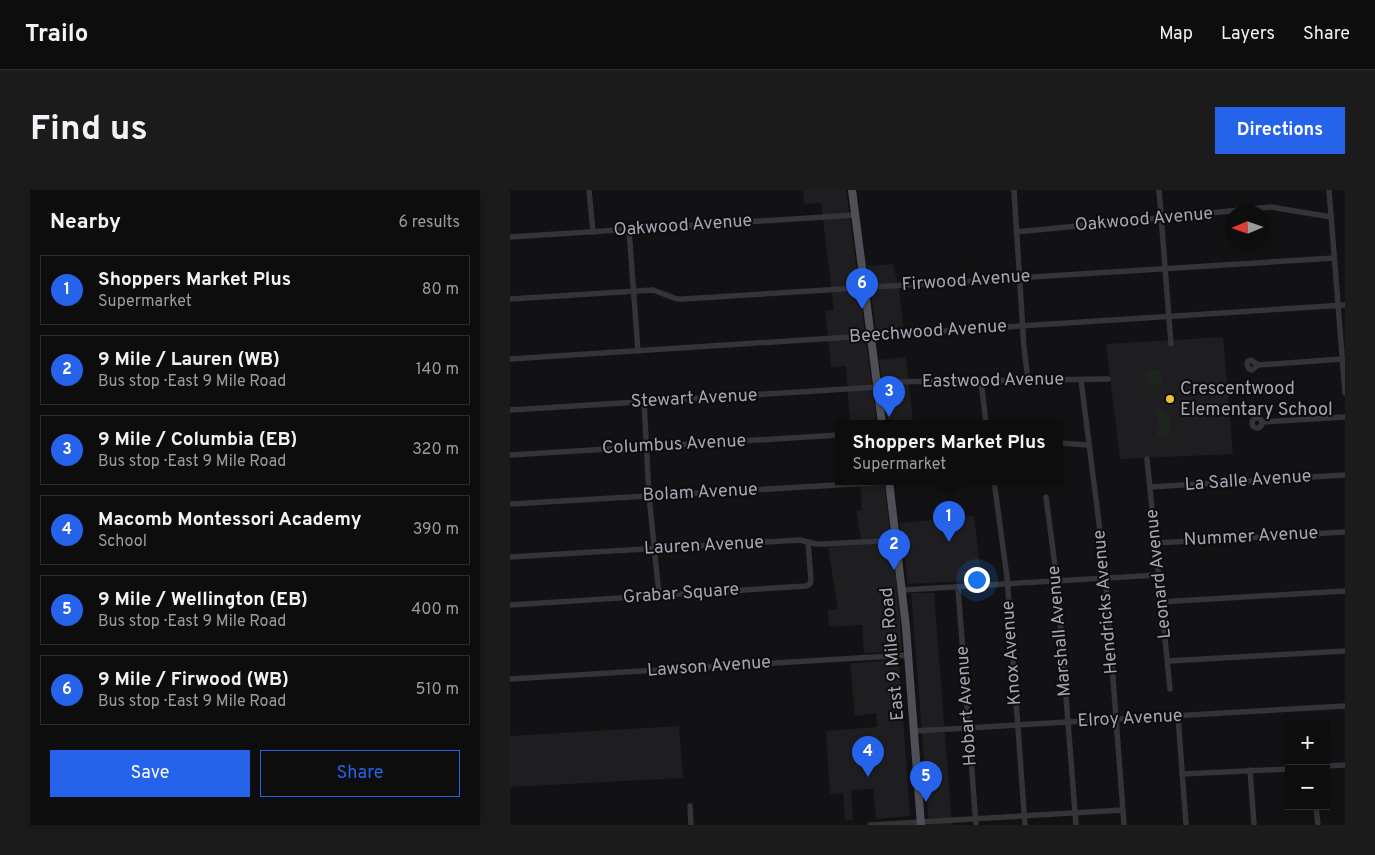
<!DOCTYPE html>
<meta charset="utf-8">
<style>
:root{--surface:#0e0d0e;--page:#1c1b1c;--text:#f1f3f6;--muted:#9b9c9e;--line:#2e2d2e;--accent:#2563eb}
body{margin:0;font-family:Overpass,sans-serif;background:var(--page);color:var(--text)}
.controls{position:absolute;right:15px;bottom:15px;display:grid;overflow:hidden;border-radius:0px;box-shadow:0 2px 8px #0003}
.controls button{width:45px;height:45px;display:grid;place-items:center;padding:0;border:0;border-bottom:1px solid var(--line);background:var(--surface);color:var(--text);font:25px sans-serif}
.compass{position:absolute;left:715px;top:15px;width:45px;height:45px;border-radius:50%;background:var(--surface);box-shadow:0 2px 8px #0003;rotate:268deg}
.you{position:absolute;left:466px;top:389px;width:18px;height:18px;margin:-12px;border:4px solid #fff;border-radius:50%;background:#1a73e8;box-shadow:0 0 0 8px #1a73e833}
.badge{display:grid;place-items:center;width:32px;height:32px;border-radius:50%;background:var(--accent);color:#fff;font-size:16px;font-weight:700}
.pin{position:absolute;translate:-50% -41px;filter:drop-shadow(0 1px 2px #0008)}
.pin::after{content:'';position:absolute;top:26px;width:18px;height:15px;background:inherit;clip-path:polygon(0 0,100% 0,50% 100%)}
.popup{position:absolute;left:325px;top:230px;width:228px;height:65px;box-sizing:border-box;display:grid;place-content:center;border-radius:0px;background:var(--surface);filter:drop-shadow(0 1px 4px #0005);font-size:16px;white-space:nowrap;color:var(--muted)}
.popup b{font-size:19px;color:var(--text)}
.popup::after{content:'';position:absolute;left:50%;top:100%;margin-left:-10px;border:10px solid transparent;border-top-color:var(--surface)}
.list{margin:0;padding:0;list-style:none}
h2{display:flex;justify-content:space-between;align-items:center;height:65px;margin:0;padding:0 20px;font-size:21px}
h2 small{font-size:16px;font-weight:400;color:var(--muted)}
.list li{display:grid;grid-template-columns:32px 1fr auto;gap:15px;align-items:center;box-sizing:border-box;height:70px;margin:0 10px 10px;padding:0 10px;border:1px solid var(--line);border-radius:0px}
.list b{display:block;font-size:19px;white-space:nowrap}
.list p{margin:0;font-size:16px;white-space:nowrap;color:var(--muted)}
.list em{font-size:16px;font-style:normal;color:var(--muted)}
.actions{display:flex;gap:10px;padding:15px 20px}
.actions a{flex:1;padding:11px 0;border:1px solid var(--accent);border-radius:0px;text-align:center;font-size:18px;color:var(--accent)}
.actions .main{background:var(--accent);color:#fff}
.map{position:relative;flex:none;width:835px;height:635px;overflow:hidden;border-radius:0px}
header{display:flex;align-items:center;gap:30px;box-sizing:border-box;height:70px;padding:0 25px;background:var(--surface);border-bottom:1px solid var(--line)}
header strong{font-size:24px}
nav{display:flex;gap:28px;margin-inline-start:auto;font-size:18px}
.intro{display:flex;align-items:center;justify-content:space-between;box-sizing:border-box;height:120px;padding:0 30px}
h1{margin:0;font-size:35px}
.button{padding:12px 22px;border-radius:0px;background:var(--accent);color:#fff;font-size:18px;font-weight:700}
main{display:flex;gap:30px;padding:0 30px}
aside{flex:1;background:var(--surface);border-radius:0px;box-shadow:0 2px 8px #0003}
.map>svg:first-child{display:block}
.built{fill:#1e1d20}
.green{fill:#1e251f}
.lines{fill:none;stroke-linecap:round;stroke-linejoin:round}
.minor{stroke:#333338;stroke-width:5.5}
.major{stroke:#4f4f57;stroke-width:8}
.poi-dot{fill:#edc22f;stroke:#0d0c0e;stroke-width:2}
.labels{text-anchor:middle;dominant-baseline:central;stroke-width:4;stroke-linejoin:round;paint-order:stroke}
.street-label{font-size:18px;fill:#a3a6b3;stroke:#0d0c0e}
.poi-label{font-size:18px;fill:#a3a6b3;stroke:#0d0c0e;text-anchor:start}
</style>
<header>
<strong>Trailo</strong>
<nav><a>Map</a><a>Layers</a><a>Share</a></nav>
</header>
<div class="intro"><h1>Find us</h1><a class="button">Directions</a></div>
<main>
<aside>
<h2>Nearby<small>6 results</small></h2>
<ul class="list">
<li><span class="badge">1</span><div><b>Shoppers Market Plus</b><p>Supermarket</p></div><em>80 m</em></li>
<li><span class="badge">2</span><div><b>9 Mile / Lauren (WB)</b><p>Bus stop · East 9 Mile Road</p></div><em>140 m</em></li>
<li><span class="badge">3</span><div><b>9 Mile / Columbia (EB)</b><p>Bus stop · East 9 Mile Road</p></div><em>320 m</em></li>
<li><span class="badge">4</span><div><b>Macomb Montessori Academy</b><p>School</p></div><em>390 m</em></li>
<li><span class="badge">5</span><div><b>9 Mile / Wellington (EB)</b><p>Bus stop · East 9 Mile Road</p></div><em>400 m</em></li>
<li><span class="badge">6</span><div><b>9 Mile / Firwood (WB)</b><p>Bus stop · East 9 Mile Road</p></div><em>510 m</em></li>
</ul>
<div class="actions"><a class="main">Save</a><a>Share</a></div>
</aside>
<div class="map">
<svg width="835" height="635" viewBox="0 0 835 635">
<rect width="100%" height="100%" fill="#121113"/>
<!-- built -->
<g class="built">
<path d="M293,0H336L367,233H340L336,176L321,177L315,121L324,120L311,13L294,14Z"/>
<path d="M383,74L389,99L394,141H366L357,76Z"/>
<path d="M713,147L723,264L610,269L596,154Z"/>
<path d="M396,167L403,233H378L369,170Z"/>
<path d="M350,291H374L390,424L392,461L354,463L352,435L319,437L318,420L328,419L318,357L352,355L346,321L352,320Z"/>
<path d="M464,326L472,390L398,394L390,333Z"/>
<path d="M401,403H424L442,635H419Z"/>
<path d="M389,470L400,626L366,629L363,599L341,600L343,630L335,631L333,603L320,604L316,541L367,537L366,523L345,526L340,473Z"/>
<path d="M169,536L173,588L0,597V546Z"/>
</g>
<!-- green -->
<g class="green">
<path d="M650,179L651,187H653L652,193L638,197L637,180Z"/>
<path d="M648,218L654,219L659,224V245L648,246L645,237L650,236L645,221Z"/>
</g>
<g class="lines">
<!-- minor -->
<g class="minor">
<path d="M79,0L83,42"/>
<path d="M504,0L514,158L518,190"/>
<path d="M649,0L661,154"/>
<path d="M819,0L835,203"/>
<path d="M119,40L128,161"/>
<path d="M506,42L761,17L821,27"/>
<path d="M0,47L345,25"/>
<path d="M0,109L143,100L167,109H173L824,68"/>
<path d="M0,169L835,115"/>
<path d="M748,175L741,170L738,171L737,175L739,179L742,180L748,175L832,169"/>
<path d="M571,190L595,381L614,635"/>
<path d="M471,191L476,233"/>
<path d="M367,192L598,189"/>
<path d="M134,211L139,306L149,405"/>
<path d="M0,220L368,197"/>
<circle cx="747" cy="233" r="5"/>
<path d="M752,232L835,227"/>
<path d="M549,253L578,255"/>
<path d="M0,265L329,245"/>
<path d="M637,269L660,499"/>
<path d="M484,291L497,387L515,635"/>
<path d="M640,297L835,285"/>
<path d="M536,307L547,391L566,635"/>
<path d="M0,314L379,292"/>
<path d="M646,353L835,342"/>
<path d="M0,367L290,350L306,354H314L387,350"/>
<path d="M448,398L466,635"/>
<path d="M392,400L648,385"/>
<path d="M651,412L835,401"/>
<path d="M0,415L296,396L300,394L301,390L298,352"/>
<path d="M658,471L835,461"/>
<path d="M0,489L398,465"/>
<path d="M668,526L676,635"/>
<path d="M404,541L835,516"/>
<path d="M816,576L835,575"/>
<path d="M740,580L744,635"/>
<path d="M672,584L779,579"/>
<path d="M180,616L181,635"/>
<path d="M806,616L808,635"/>
<path d="M360,635L613,620"/>
</g>
<!-- major -->
<g class="major">
<path d="M342,0L372,233"/>
<path d="M379,291L396,437L411,635"/>
</g>
</g>
<!-- markers -->
<circle class="poi-dot" cx="660" cy="209" r="5"/>
<g class="labels">
<!-- street labels -->
<g class="street-label">
<text transform="translate(634 30) rotate(-5)">Oakwood Avenue</text>
<text transform="translate(173 36) rotate(-4)">Oakwood Avenue</text>
<text transform="translate(456 91) rotate(-4)">Firwood Avenue</text>
<text transform="translate(418 142) rotate(-4)">Beechwood Avenue</text>
<text transform="translate(483 191) rotate(-1)">Eastwood Avenue</text>
<text transform="translate(184 209) rotate(-3)">Stewart Avenue</text>
<text transform="translate(164 255) rotate(-3)">Columbus Avenue</text>
<text transform="translate(738 291) rotate(-4)">La Salle Avenue</text>
<text transform="translate(190 303) rotate(-3)">Bolam Avenue</text>
<text transform="translate(741 347) rotate(-3)">Nummer Avenue</text>
<text transform="translate(194 356) rotate(-3)">Lauren Avenue</text>
<text transform="translate(649 384) rotate(-96)">Leonard Avenue</text>
<text transform="translate(171 404) rotate(-4)">Grabar Square</text>
<text transform="translate(596 412) rotate(-95)">Hendricks Avenue</text>
<text transform="translate(550 441) rotate(-95)">Marshall Avenue</text>
<text transform="translate(502 463) rotate(-94)">Knox Avenue</text>
<text transform="translate(383 464) rotate(-95)">East 9 Mile Road</text>
<text transform="translate(199 477) rotate(-4)">Lawson Avenue</text>
<text transform="translate(457 516) rotate(-94)">Hobart Avenue</text>
<text transform="translate(620 529) rotate(-3)">Elroy Avenue</text>
</g>
<!-- poi labels -->
<g class="poi-label">
<text x="670" y="199">Crescentwood<tspan x="670" dy="21">Elementary School</tspan></text>
</g>
</g>
</svg>
<div class="controls">
<button>+</button>
<button>−</button>
</div>
<svg class="compass" viewBox="-18 -18 36 36"><path d="M0-13l5 13h-10z" fill="#e53935"/><path d="M0 13l5-13h-10z" fill="#9b9c9e"/></svg>
<div class="you"></div>
<div class="pin badge" style="left:439px;top:352px">1</div>
<div class="popup"><b>Shoppers Market Plus</b>Supermarket</div>
<div class="pin badge" style="left:384px;top:380px">2</div>
<div class="pin badge" style="left:379px;top:227px">3</div>
<div class="pin badge" style="left:358px;top:587px">4</div>
<div class="pin badge" style="left:416px;top:612px">5</div>
<div class="pin badge" style="left:352px;top:119px">6</div>
</div>
</main>
